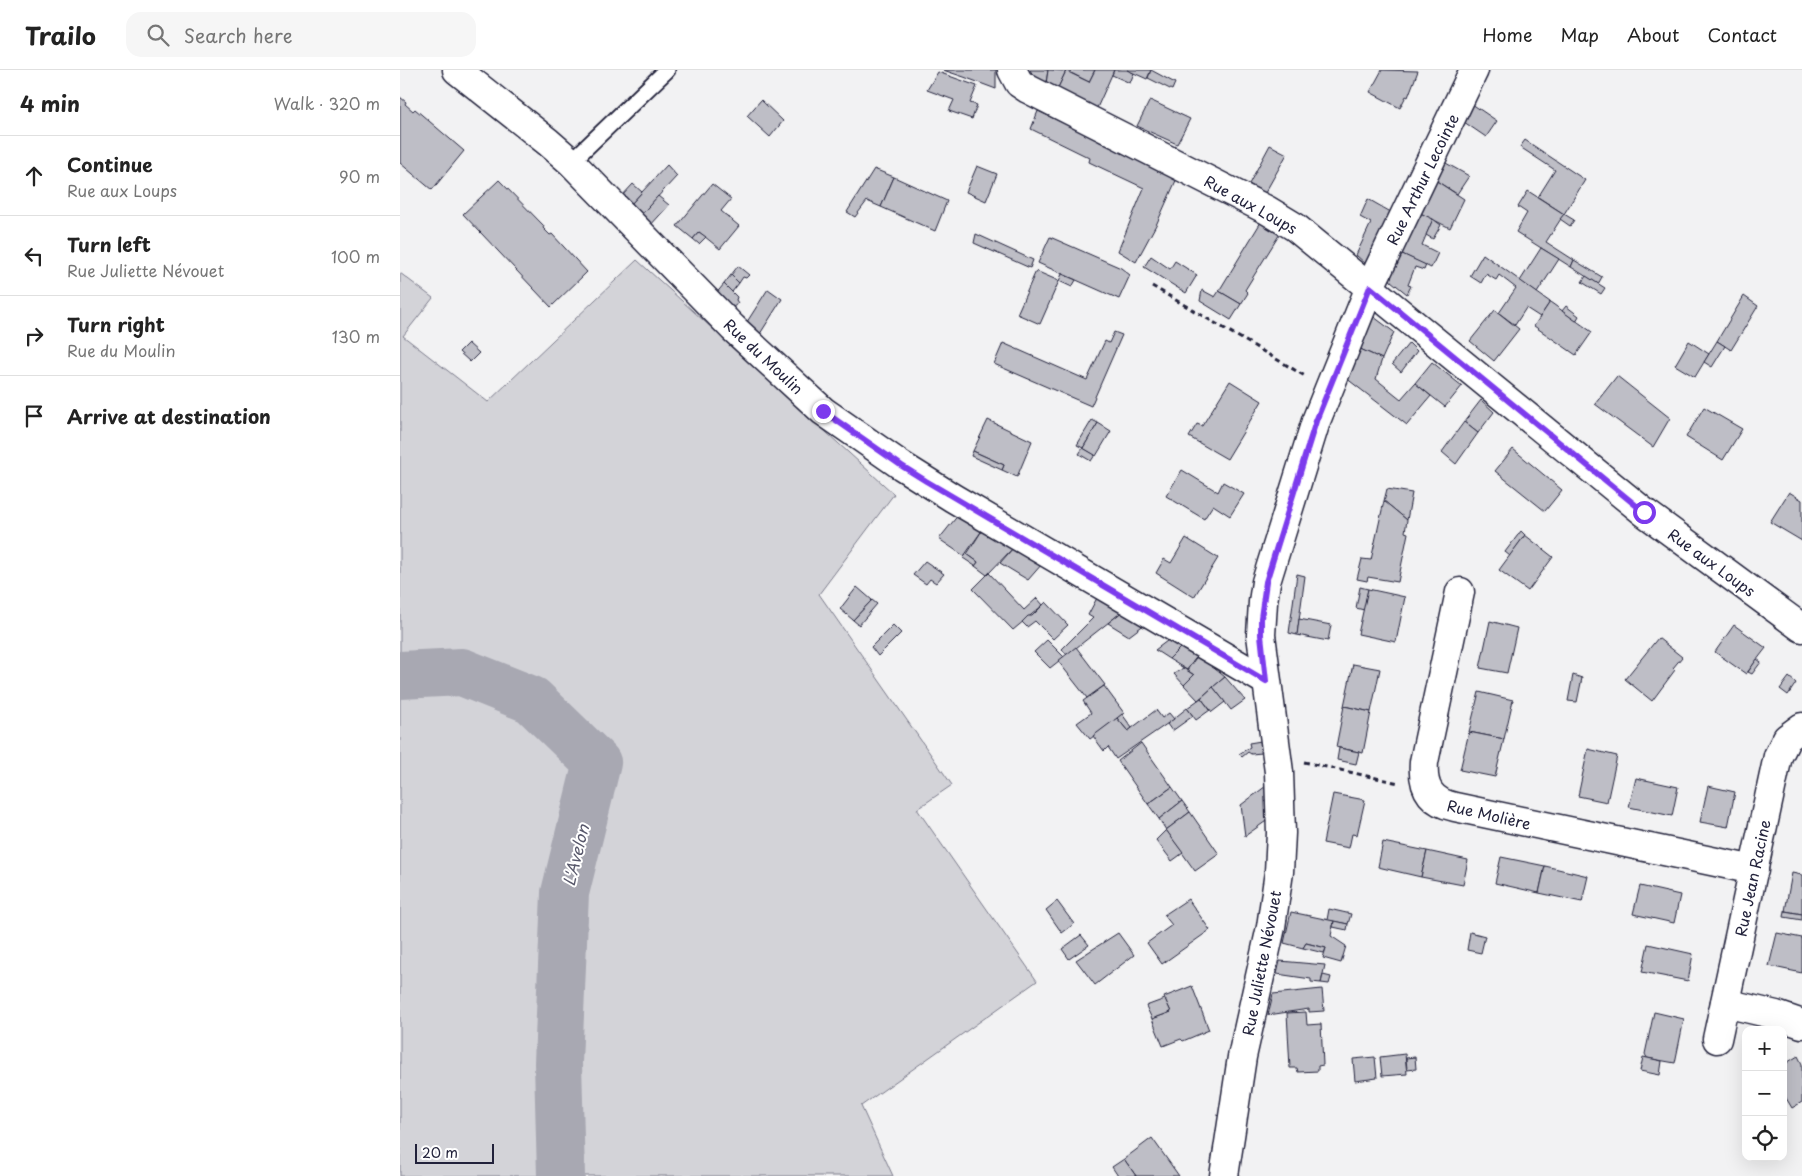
<!DOCTYPE html>
<meta charset="utf-8">
<style>
:root{--surface:#fff;--page:#f6f6f6;--text:#222;--muted:#767676;--line:#e0e0e0}
body{margin:0;font-family:"Playpen Sans",sans-serif;background:var(--page);color:var(--text)}
.controls{position:absolute;right:15px;bottom:15px;display:grid;overflow:hidden;border-radius:10px;box-shadow:0 5px 20px #0002}
.controls button{width:45px;height:45px;display:grid;place-items:center;padding:0;border:0;border-bottom:1px solid var(--line);background:var(--surface);color:var(--text);font:25px sans-serif}
.scale{position:absolute;left:15px;bottom:12px;width:79px;box-sizing:border-box;padding-left:5px;border:2px solid #22223b;border-top:0;font-size:14px;line-height:18px;white-space:nowrap;color:#22223b;-webkit-text-stroke:4px #fff;paint-order:stroke}
.stop{position:absolute;width:15px;height:15px;margin:-11px;border:4px solid #7c3aed;border-radius:50%;background:#fff}
.stop.end{background:#7c3aed;border-color:#fff;box-shadow:0 1px 5px #0008}
.list{margin:0;padding:0;list-style:none}
h2{display:flex;justify-content:space-between;align-items:center;height:65px;margin:0;padding:0 20px;font-size:21px}
h2 small{font-size:16px;font-weight:400;color:var(--muted)}
.list li{display:grid;grid-template-columns:32px 1fr auto;gap:15px;align-items:center;box-sizing:border-box;height:80px;padding:0 20px;border-top:1px solid var(--line)}
.list b{display:block;font-size:19px;white-space:nowrap}
.list p{margin:0;font-size:16px;white-space:nowrap;color:var(--muted)}
.list em{font-size:16px;font-style:normal;color:var(--muted)}
.icon{flex:none;width:28px;height:28px;fill:none;stroke:currentColor;stroke-width:2;stroke-linecap:round;stroke-linejoin:round}
.map{position:relative;flex:none;width:1402px;height:1106px;overflow:hidden}
header{display:flex;align-items:center;gap:30px;box-sizing:border-box;height:70px;padding:0 25px;background:var(--surface);border-bottom:1px solid var(--line)}
header strong{font-size:24px}
nav{display:flex;gap:28px;margin-inline-start:auto;font-size:18px}
.search{width:350px;height:45px;background:var(--page);display:flex;align-items:center;gap:12px;box-sizing:border-box;padding:0 18px;border-radius:15px;color:var(--muted);font-size:19px}
main{display:flex}
aside{flex:1;background:var(--surface)}
.map>svg:first-child{display:block}
.green{fill:#d3d3d8;stroke:#7a7a8a}
.lines{fill:none;stroke-linecap:round;stroke-linejoin:round}
.river{stroke:#a8a8b2;stroke-width:48}
.building{fill:#bebec6;stroke:#22223b}
.lane-casing{stroke:#22223b;stroke-width:19}
.street-casing{stroke:#22223b;stroke-width:31}
.secondary-casing{stroke:#22223b;stroke-width:31}
.path{stroke:#22223b;stroke-width:3;stroke-dasharray:5 4;stroke-linecap:butt}
.lane{stroke:#fff;stroke-width:15}
.street{stroke:#fff;stroke-width:28}
.secondary{stroke:#fff;stroke-width:28}
.route{stroke:#7c3aed;stroke-width:6}
.labels{text-anchor:middle;dominant-baseline:central;stroke-width:4;stroke-linejoin:round;paint-order:stroke}
.street-label{font-size:15px;fill:#22223b;stroke:#fff}
.water-label{font-size:16px;font-style:italic;fill:#58586b;stroke:#fff}
</style>
<header>
<strong>Trailo</strong>
<div class="search"><svg class="icon" aria-label="search" viewBox="0 0 24 24"><circle cx="10" cy="10" r="6"/><path d="M15 15l6 6"/></svg>Search here</div>
<nav><a>Home</a><a>Map</a><a>About</a><a>Contact</a></nav>
</header>
<main>
<aside>
<h2>4 min<small>Walk · 320 m</small></h2>
<ul class="list">
<li><svg class="icon" aria-label="ahead" viewBox="0 0 24 24"><path d="M12 20V5M6 11l6-6 6 6"/></svg><div><b>Continue</b><p>Rue aux Loups</p></div><em>90 m</em></li>
<li><svg class="icon" aria-label="left" viewBox="0 0 24 24"><path d="M17 20v-9H6M10 6l-5 5 5 5"/></svg><div><b>Turn left</b><p>Rue Juliette Névouet</p></div><em>100 m</em></li>
<li><svg class="icon" aria-label="right" viewBox="0 0 24 24"><path d="M7 20v-9h11M14 6l5 5-5 5"/></svg><div><b>Turn right</b><p>Rue du Moulin</p></div><em>130 m</em></li>
<li><svg class="icon" aria-label="arrive" viewBox="0 0 24 24"><path d="M6 21V4h12l-3 4 3 4H6"/></svg><div><b>Arrive at destination</b></div></li>
</ul>
</aside>
<div class="map">
<svg width="1402" height="1106" viewBox="0 0 1402 1106">
<rect width="100%" height="100%" fill="#f2f2f3"/>
<filter id="ink" filterUnits="userSpaceOnUse"><feTurbulence type="fractalNoise" baseFrequency=".02" numOctaves="2"/><feDisplacementMap in="SourceGraphic" scale="10" xChannelSelector="R" yChannelSelector="G"/><feConvolveMatrix kernelMatrix="1 2 1 2 8 2 1 2 1" color-interpolation-filters="sRGB"/></filter>
<g filter="url(#ink)">
<!-- green -->
<path class="green" d="M237,190L494,424L419,524L552,715L517,739L637,911L461,1036L493,1106H0V203L33,228L3,266L88,332Z"/>
<g class="lines">
<!-- river -->
<path class="river" d="M0,605L62,602L132,630L197,693L165,823L158,993L161,1106"/>
</g>
<!-- building -->
<g class="building">
<path d="M543,0H596V19L564,7Z"/>
<path d="M630,0H648L646,14L636,10Z"/>
<path d="M648,0L666,1L657,20L646,14Z"/>
<path d="M672,0H695L689,12L671,3Z"/>
<path d="M695,0H714L697,38L657,20L666,1L689,12Z"/>
<path d="M714,0H727L734,3L730,13L712,5Z"/>
<path d="M727,0H751L747,9Z"/>
<path d="M751,0L775,13L772,20L748,8Z"/>
<path d="M982,0L1018,1L1008,27L1006,26L1000,38L970,22Z"/>
<path d="M538,2L577,16L570,33L577,35L572,49L549,41L554,30L527,20Z"/>
<path d="M0,27L6,32L5,34L13,41L15,39L64,81L32,120L0,93Z"/>
<path d="M361,30L383,51L370,67L347,46Z"/>
<path d="M750,30L790,49L777,74L737,56Z"/>
<path d="M1072,34L1097,51L1086,67L1064,52Z"/>
<path d="M638,41L697,69L698,71L731,87L732,86L778,106L757,153L736,192L718,181L744,118L689,92L690,88L631,59Z"/>
<path d="M1125,70L1185,110L1164,144L1138,127L1155,100L1120,77Z"/>
<path d="M870,75L887,84L865,123L849,114Z"/>
<path d="M1044,92L1069,106L1057,124L1035,110Z"/>
<path d="M267,95L277,106L239,147L229,136Z"/>
<path d="M577,96L597,104L586,131L566,122Z"/>
<path d="M474,99L494,107L481,137L467,131L455,147L447,142Z"/>
<path d="M494,107L547,131L535,161L481,137Z"/>
<path d="M99,110L144,156L143,158L150,165L152,164L187,202L151,237L63,144Z"/>
<path d="M1035,110L1064,129L1050,158L1020,143Z"/>
<path d="M233,114L242,122L229,136L221,127Z"/>
<path d="M312,114L331,129L321,141L339,156L320,179L299,162L293,169L277,156Z"/>
<path d="M1128,121L1164,144L1146,172L1174,190L1171,197L1116,162L1127,143L1118,137Z"/>
<path d="M258,126L269,135L249,157L239,147Z"/>
<path d="M968,129L996,145L967,195L956,185L971,153L960,147Z"/>
<path d="M1020,143L1033,149L1022,175L1038,183L1031,198L1000,183Z"/>
<path d="M1164,144L1174,150L1170,156L1160,149Z"/>
<path d="M1033,149L1041,155L1033,169L1026,165Z"/>
<path d="M861,152L881,162L845,220L848,223L841,234L819,221Z"/>
<path d="M299,162L306,167L299,174L293,169Z"/>
<path d="M576,164L633,190L630,198L574,173Z"/>
<path d="M650,167L721,198L730,205L719,229L638,193Z"/>
<path d="M1141,178L1159,189L1137,223L1120,211Z"/>
<path d="M1000,183L1026,195L1024,200L1015,197L1008,215L1011,216L1007,224L991,211L989,207Z"/>
<path d="M1083,184L1150,232L1140,247L1126,238L1115,255L1099,243L1116,218L1099,205L1096,210L1086,204L1081,213L1070,206Z"/>
<path d="M751,186L770,199L775,191L797,205L786,223L744,197Z"/>
<path d="M1174,190L1202,207L1198,214L1171,197Z"/>
<path d="M338,196L349,205L346,208L343,207L339,213L331,205Z"/>
<path d="M636,201L659,211L640,254L617,244Z"/>
<path d="M662,204L676,210L672,217L659,211Z"/>
<path d="M331,205L339,213L332,222L324,214Z"/>
<path d="M1186,206L1205,218L1201,224L1182,212Z"/>
<path d="M324,214L337,227L336,230L338,233L330,240L315,225Z"/>
<path d="M368,219L382,229L358,267L345,255Z"/>
<path d="M802,220L815,227L819,221L841,234L831,250L800,231Z"/>
<path d="M1344,226L1358,236L1331,280L1317,271Z"/>
<path d="M1150,232L1192,262L1176,285L1134,256Z"/>
<path d="M1166,236L1179,246L1176,251L1162,241Z"/>
<path d="M1095,240L1119,259L1094,291L1070,271Z"/>
<path d="M974,247L994,262L982,289L958,278Z"/>
<path d="M714,262L722,265L691,336L594,294L603,273L687,310L705,271L709,273Z"/>
<path d="M1289,271L1309,284L1295,307L1275,295Z"/>
<path d="M1317,271L1325,276L1312,297L1304,292Z"/>
<path d="M68,273L79,283L70,292L59,282Z"/>
<path d="M1009,273L1017,281L1001,302L992,294Z"/>
<path d="M958,278L982,289L976,309L1001,329L1015,313L1031,326L1007,355L946,308Z"/>
<path d="M1032,292L1062,316L1045,337L1015,313Z"/>
<path d="M1217,306L1270,348L1253,377L1195,334Z"/>
<path d="M830,311L862,331L827,389L789,367L797,354L802,356Z"/>
<path d="M1081,330L1094,342L1078,363L1064,352Z"/>
<path d="M1304,337L1342,359L1323,390L1286,367Z"/>
<path d="M588,350L632,371L617,407L602,400L604,395L573,381Z"/>
<path d="M692,350L698,353L683,378L677,375Z"/>
<path d="M1064,352L1078,363L1056,394L1042,382Z"/>
<path d="M698,353L711,361L696,386L683,378Z"/>
<path d="M683,378L695,385L691,391L679,384Z"/>
<path d="M1113,379L1162,420L1145,441L1095,401Z"/>
<path d="M573,381L604,395L602,400L571,386Z"/>
<path d="M782,400L818,422L823,412L844,424L830,446L813,435L804,449L766,426Z"/>
<path d="M987,419L1012,423L1007,450L984,431Z"/>
<path d="M1389,422L1402,430V471L1370,452Z"/>
<path d="M984,431L1007,450L1005,462L1008,463L998,512L968,507L967,511L957,509L962,489L971,490Z"/>
<path d="M559,444L583,459L564,486L539,469Z"/>
<path d="M583,459L614,477L587,505L575,496L578,492L567,484Z"/>
<path d="M1121,461L1125,465L1110,486L1105,482Z"/>
<path d="M1125,465L1153,487L1128,521L1099,500Z"/>
<path d="M786,468L818,488L794,527L756,503L764,489L771,493Z"/>
<path d="M614,477L642,494L628,510L600,493Z"/>
<path d="M567,484L578,492L575,496L563,488Z"/>
<path d="M525,491L544,504L536,513L530,509L526,514L513,505Z"/>
<path d="M589,503L624,540L637,528L643,535L613,560L573,519Z"/>
<path d="M897,504L905,506L897,565L889,563Z"/>
<path d="M457,517L472,530L453,550L440,539Z"/>
<path d="M960,517L968,519L964,540L956,538Z"/>
<path d="M968,519L1005,527L996,572L958,564Z"/>
<path d="M698,526L723,541L667,585L662,579L693,548L688,545Z"/>
<path d="M472,530L477,534L459,555L453,550Z"/>
<path d="M646,532L668,555L653,569L635,551L627,557L622,552L628,546H632Z"/>
<path d="M723,541L745,554L729,566L708,553Z"/>
<path d="M899,549L931,555L928,571L897,565Z"/>
<path d="M1090,551L1117,558L1107,603L1080,598Z"/>
<path d="M493,555L501,563L478,586L471,577Z"/>
<path d="M1334,555L1366,578L1346,604L1315,582Z"/>
<path d="M771,568L781,577L769,589L755,580Z"/>
<path d="M1258,568L1282,587L1273,598L1275,600L1252,631L1225,609Z"/>
<path d="M647,570L664,587L650,598L634,582Z"/>
<path d="M676,577L705,615L687,628L658,591Z"/>
<path d="M781,577L798,585L787,600L769,589Z"/>
<path d="M798,585L825,607L798,630L784,615L794,605L787,600Z"/>
<path d="M1357,589L1361,592L1352,604L1348,602Z"/>
<path d="M953,594L980,599L971,642L944,636Z"/>
<path d="M783,598L794,605L784,615L774,604Z"/>
<path d="M1173,605L1182,608L1177,632L1168,631Z"/>
<path d="M825,607L845,630L831,640L813,617Z"/>
<path d="M1389,607L1396,613L1388,625L1380,619Z"/>
<path d="M704,616L724,643L690,669L677,653L691,643L683,631Z"/>
<path d="M813,617L825,632L812,642L801,628Z"/>
<path d="M1079,622L1113,630L1104,669L1069,662Z"/>
<path d="M801,628L810,640L796,650L787,638Z"/>
<path d="M944,636L971,642L963,683L936,677Z"/>
<path d="M787,638L793,646L772,661L767,654Z"/>
<path d="M756,640L762,648L769,643L774,649L716,689L708,677L704,681L693,666L717,648L728,661Z"/>
<path d="M722,644L732,658L728,661L717,648Z"/>
<path d="M1069,662L1104,669L1095,707L1060,700Z"/>
<path d="M861,671L862,683L851,684L848,682L842,687L839,684L850,677L849,673Z"/>
<path d="M741,673L772,717L748,734L718,691Z"/>
<path d="M939,678L959,682L956,694L937,690Z"/>
<path d="M1188,679L1217,686L1207,732L1178,726Z"/>
<path d="M1236,708L1278,717L1272,746L1229,737Z"/>
<path d="M866,716L869,749L845,766L841,735Z"/>
<path d="M1308,716L1335,722L1328,757L1300,752Z"/>
<path d="M772,717L782,731L759,749L748,734Z"/>
<path d="M933,724L965,730L957,765L952,764L949,778L923,773Z"/>
<path d="M782,731L790,742L766,760L759,749Z"/>
<path d="M790,742L819,784L795,801L766,760Z"/>
<path d="M766,760L783,783L772,791L756,770Z"/>
<path d="M983,772L1027,781L1021,807L978,797Z"/>
<path d="M1027,781L1068,790L1063,815L1021,807Z"/>
<path d="M1101,787L1145,796L1139,823L1095,813Z"/>
<path d="M1145,796L1188,806L1182,832L1139,823Z"/>
<path d="M1392,803L1402,805V844L1385,841Z"/>
<path d="M1240,816L1280,825L1274,853L1233,844Z"/>
<path d="M788,829L810,860L762,894L747,873L772,855L764,845Z"/>
<path d="M657,831L674,854L662,863L646,840Z"/>
<path d="M929,839L951,844L948,854L927,850Z"/>
<path d="M1385,841L1402,844V850L1384,847Z"/>
<path d="M891,842L934,851L931,866L946,876L941,893L923,888L926,878L906,873L903,878L884,873Z"/>
<path d="M934,851L948,854L947,860L933,857Z"/>
<path d="M1070,862L1085,866L1081,883L1067,880Z"/>
<path d="M718,863L734,885L695,915L676,890Z"/>
<path d="M1377,863L1402,868V903L1369,896Z"/>
<path d="M681,865L689,875L669,889L662,879Z"/>
<path d="M906,873L926,878L924,883L903,878Z"/>
<path d="M1248,874L1293,884L1288,911L1242,902Z"/>
<path d="M880,891L925,895L921,913L911,912V909L877,904Z"/>
<path d="M923,905L931,907L929,914L921,913Z"/>
<path d="M792,916L809,960L783,971L781,969L763,976L752,949L771,942L764,927Z"/>
<path d="M922,919L924,941L909,942V939L868,945L873,924Z"/>
<path d="M765,929L771,942L752,949L746,936Z"/>
<path d="M906,942L907,955L921,954L923,995L918,996V1001L898,1002L897,998H890L887,943Z"/>
<path d="M1254,942L1284,949L1275,993L1247,988L1245,984Z"/>
<path d="M1005,984L1007,1004L982,1006L980,987Z"/>
<path d="M1398,986L1402,994V1032L1392,1038L1383,1023V995Z"/>
<path d="M975,987L977,1008L955,1011L953,989Z"/>
<path d="M1015,987L1016,999L1007,1000L1006,988Z"/>
<path d="M1243,987L1262,991L1260,1005L1240,1001Z"/>
<path d="M752,1068L779,1106H736L724,1089Z"/>
<path d="M724,1089L736,1106H718L712,1097Z"/>
</g>
<g class="lines">
<!-- lane casing -->
<g class="lane-casing">
<path id="lane" d="M171,92L267,0"/>
</g>
<!-- street casing -->
<g class="street-casing">
<g id="street">
<path d="M57,0L148,72L171,92L333,258L423,341L502,396L553,428L866,611"/>
<path d="M970,217L1074,0"/>
<path d="M1060,522L1024,692C1022,717 1030,732 1055,737L1354,800"/>
<path d="M1325,933L1376,945L1402,954"/>
<path d="M1317,969L1378,686L1387,668L1402,657"/>
</g>
</g>
<!-- secondary casing -->
<g class="secondary-casing">
<g id="secondary">
<path d="M612,0L619,13L628,19L867,140L895,157L1244,442L1402,558"/>
<path d="M824,1106L842,987L871,857L879,802L881,763L879,702L861,565L863,532L866,512L916,351L970,217"/>
</g>
</g>
<!-- path -->
<g class="path">
<path d="M752,216L905,306"/>
<path d="M904,692L999,713"/>
</g>
<!-- lane -->
<use href="#lane" class="lane"/>
<!-- street -->
<use href="#street" class="street"/>
<!-- secondary -->
<use href="#secondary" class="secondary"/>
</g>
</g>
<g class="lines" filter="url(#ink)">
<!-- route -->
<path class="route" d="M423,341L502,396L526,411L866,611L861,565V548L866,512L916,351L970,217L1244,442"/>
</g>
<g class="labels">
<!-- street labels -->
<g class="street-label">
<text transform="translate(1022 109) rotate(-64)">Rue Arthur Lecointe</text>
<text transform="translate(851 134) rotate(29)">Rue aux Loups</text>
<text transform="translate(364 286) rotate(43)">Rue du Moulin</text>
<text transform="translate(1312 492) rotate(36)">Rue aux Loups</text>
<text transform="translate(1089 744) rotate(13)">Rue Molière</text>
<text transform="translate(1352 808) rotate(-78)">Rue Jean Racine</text>
<text transform="translate(861 893) rotate(-79)">Rue Juliette Névouet</text>
</g>
<!-- water labels -->
<g class="water-label">
<text transform="translate(175 785) rotate(-76)">L'Avelon</text>
</g>
</g>
</svg>
<div class="controls">
<button>+</button>
<button>−</button>
<button><svg class="icon" aria-label="locate" viewBox="0 0 24 24"><circle cx="12" cy="12" r="6"/><path d="M12 2v4M12 18v4M2 12h4M18 12h4"/></svg></button>
</div>
<div class="scale">20 m</div>
<div class="stop" style="left:1244px;top:442px"></div>
<div class="stop end" style="left:423px;top:341px"></div>
</div>
</main>
